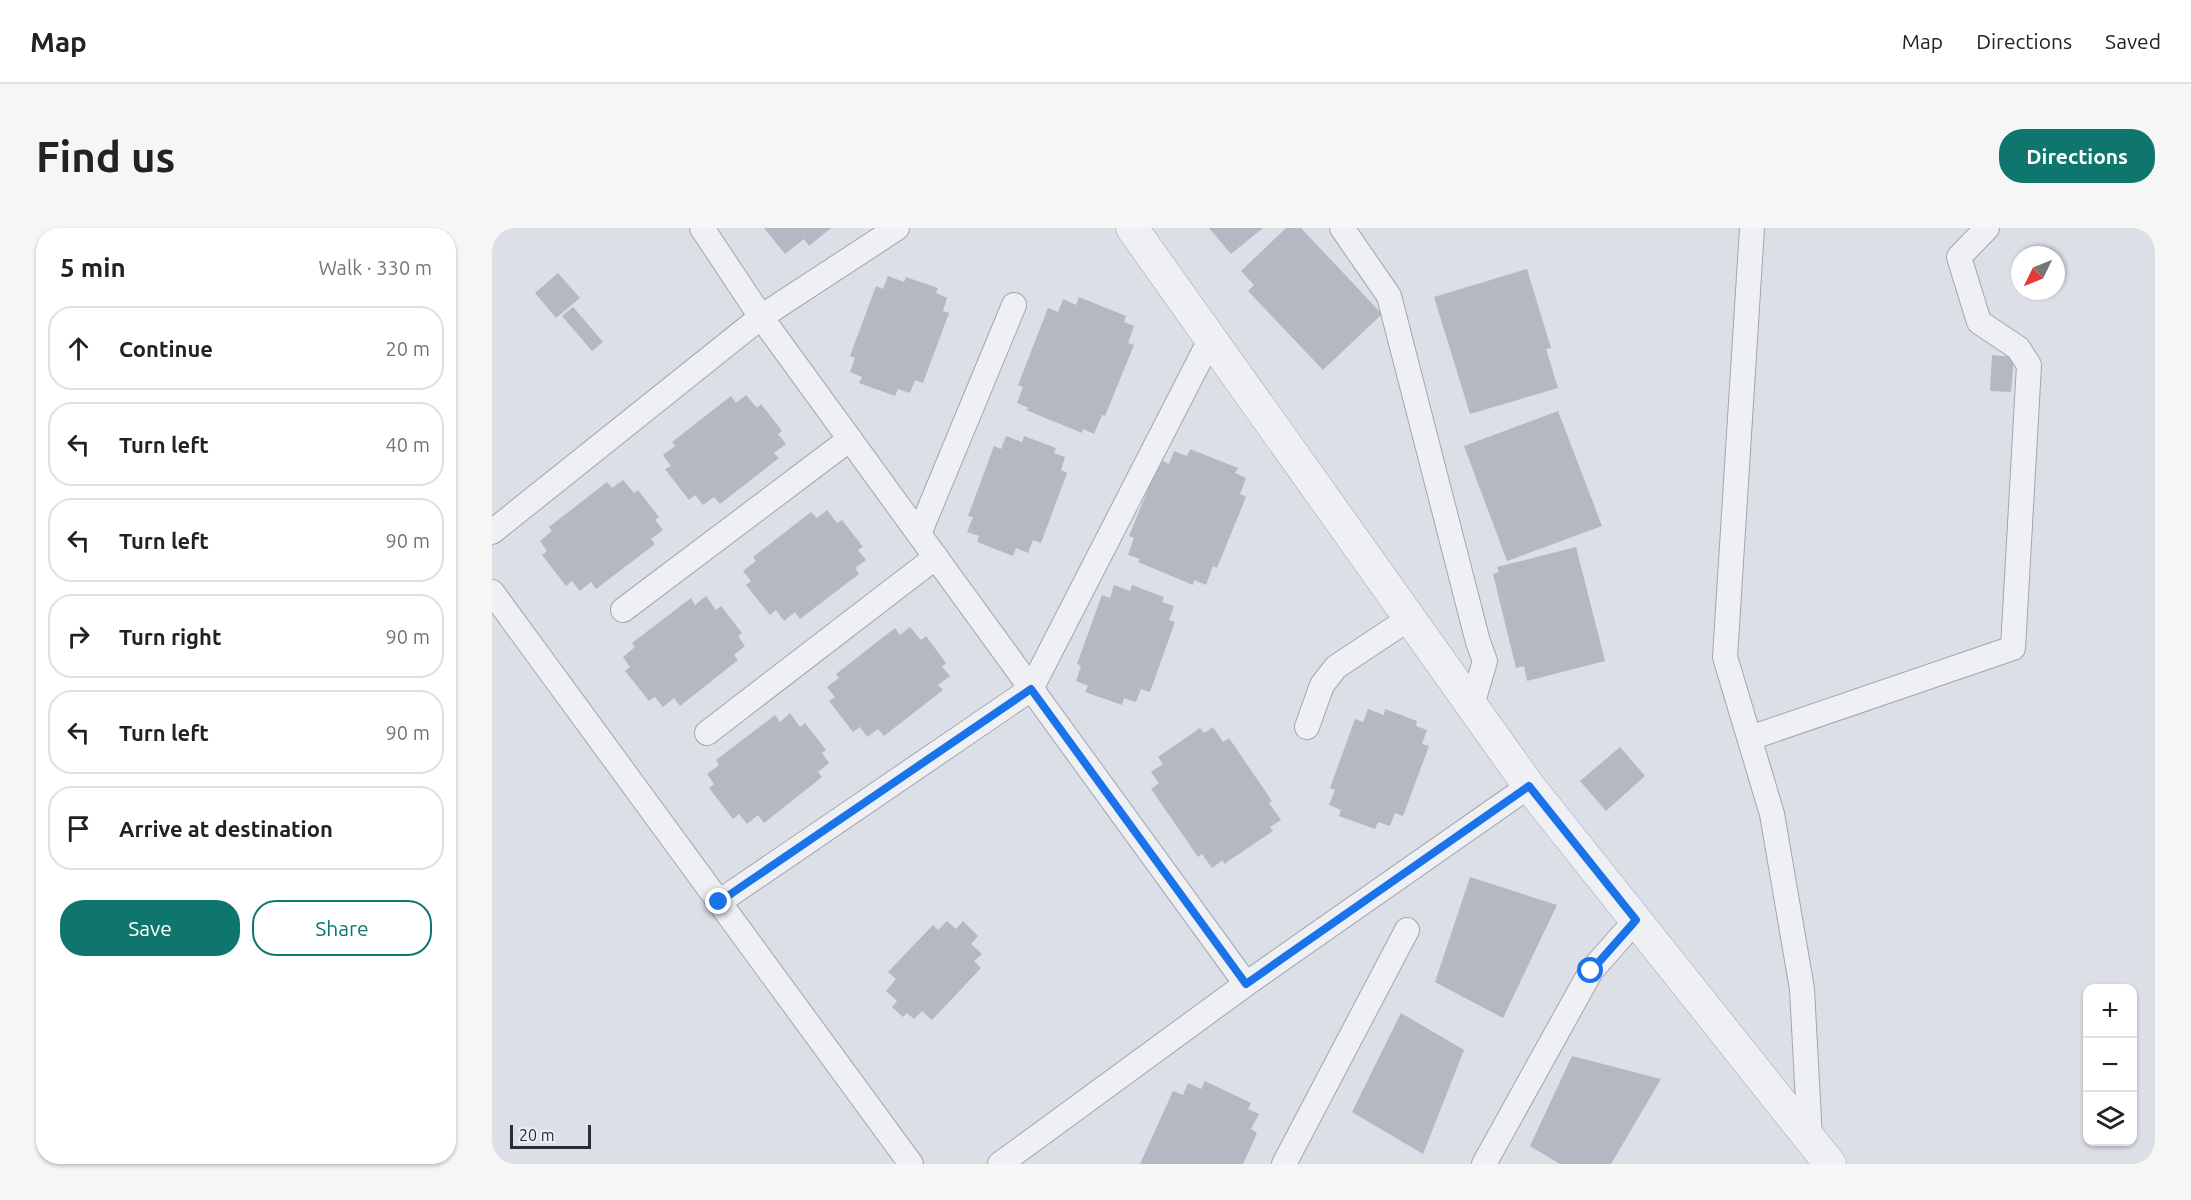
<!DOCTYPE html>
<meta charset="utf-8">
<style>
:root{--surface:#fff;--page:#f6f6f6;--text:#222;--muted:#767676;--line:#e0e0e0;--accent:#0f766e}
body{margin:0;font-family:Ubuntu,sans-serif;background:var(--page);color:var(--text)}
.controls{position:absolute;right:18px;bottom:18px;display:grid;overflow:hidden;border-radius:12px;box-shadow:0 2px 4px #0004}
.controls button{width:54px;height:54px;display:grid;place-items:center;padding:0;border:0;border-bottom:2px solid var(--line);background:var(--surface);color:var(--text);font:30px sans-serif}
.compass{position:absolute;left:1519px;top:18px;width:54px;height:54px;border-radius:50%;background:var(--surface);box-shadow:0 2px 4px #0004;rotate:227deg}
.scale{position:absolute;left:18px;bottom:15px;width:81px;box-sizing:border-box;padding-left:6px;border:3px solid #262d3c;border-top:0;font-size:16px;line-height:21px;white-space:nowrap;color:#262d3c;-webkit-text-stroke:4px #ebeef4;paint-order:stroke}
.stop{position:absolute;width:18px;height:18px;margin:-14px;border:4px solid #1a73e8;border-radius:50%;background:#fff}
.stop.end{background:#1a73e8;border-color:#fff;box-shadow:0 2px 6px #0008}
.list{margin:0;padding:0;list-style:none}
h2{display:flex;justify-content:space-between;align-items:center;height:78px;margin:0;padding:0 24px;font-size:26px}
h2 small{font-size:20px;font-weight:400;color:var(--muted)}
.list li{display:grid;grid-template-columns:39px 1fr auto;gap:18px;align-items:center;box-sizing:border-box;height:84px;margin:0 12px 12px;padding:0 12px;border:2px solid var(--line);border-radius:24px}
.list b{display:block;font-size:22px;white-space:nowrap}
.list em{font-size:20px;font-style:normal;color:var(--muted)}
.actions{display:flex;gap:12px;padding:18px 24px}
.actions a{flex:1;padding:14px 0;border:2px solid var(--accent);border-radius:24px;text-align:center;font-size:21px;color:var(--accent)}
.actions .main{background:var(--accent);color:#fff}
.icon{flex:none;width:33px;height:33px;fill:none;stroke:currentColor;stroke-width:2;stroke-linecap:round;stroke-linejoin:round}
.map{position:relative;flex:none;width:1663px;height:936px;overflow:hidden;border-radius:24px}
header{display:flex;align-items:center;gap:36px;box-sizing:border-box;height:84px;padding:0 30px;background:var(--surface);border-bottom:2px solid var(--line)}
header strong{font-size:28px}
nav{display:flex;gap:33px;margin-inline-start:auto;font-size:21px}
.intro{display:flex;align-items:center;justify-content:space-between;box-sizing:border-box;height:144px;padding:0 36px}
h1{margin:0;font-size:42px}
.button{padding:15px 27px;border-radius:24px;background:var(--accent);color:#fff;font-size:21px;font-weight:700}
main{display:flex;gap:36px;padding:0 36px}
aside{flex:1;background:var(--surface);border-radius:24px;box-shadow:0 2px 4px #0004}
.map>svg:first-child{display:block}
.building{fill:#b3b8c3}
.lines{fill:none;stroke-linecap:round;stroke-linejoin:round}
.minor-casing{stroke:#a2a6b0;stroke-width:26}
.tertiary-casing{stroke:#a2a6b0;stroke-width:33}
.minor{stroke:#eef0f4;stroke-width:24}
.tertiary{stroke:#eef0f4;stroke-width:32}
.route{stroke:#1a73e8;stroke-width:8}
</style>
<header>
<strong>Map</strong>
<nav><a>Map</a><a>Directions</a><a>Saved</a></nav>
</header>
<div class="intro"><h1>Find us</h1><a class="button">Directions</a></div>
<main>
<aside>
<h2>5 min<small>Walk · 330 m</small></h2>
<ul class="list">
<li><svg class="icon" aria-label="ahead" viewBox="0 0 24 24"><path d="M12 20V5M6 11l6-6 6 6"/></svg><div><b>Continue</b></div><em>20 m</em></li>
<li><svg class="icon" aria-label="left" viewBox="0 0 24 24"><path d="M17 20v-9H6M10 6l-5 5 5 5"/></svg><div><b>Turn left</b></div><em>40 m</em></li>
<li><svg class="icon" aria-label="left" viewBox="0 0 24 24"><path d="M17 20v-9H6M10 6l-5 5 5 5"/></svg><div><b>Turn left</b></div><em>90 m</em></li>
<li><svg class="icon" aria-label="right" viewBox="0 0 24 24"><path d="M7 20v-9h11M14 6l5 5-5 5"/></svg><div><b>Turn right</b></div><em>90 m</em></li>
<li><svg class="icon" aria-label="left" viewBox="0 0 24 24"><path d="M17 20v-9H6M10 6l-5 5 5 5"/></svg><div><b>Turn left</b></div><em>90 m</em></li>
<li><svg class="icon" aria-label="arrive" viewBox="0 0 24 24"><path d="M6 21V4h12l-3 4 3 4H6"/></svg><div><b>Arrive at destination</b></div></li>
</ul>
<div class="actions"><a class="main">Save</a><a>Share</a></div>
</aside>
<div class="map">
<svg width="1663" height="936" viewBox="0 0 1663 936">
<rect width="100%" height="100%" fill="#dcdfe6"/>
<!-- building -->
<g class="building">
<path d="M272,0H339L317,18L312,11L293,26Z"/>
<path d="M717,0H771L739,26Z"/>
<path d="M794,0H809L890,86L831,142L756,63L762,57L749,43Z"/>
<path d="M1035,41L1059,120L1054,121L1066,160L978,186L942,69Z"/>
<path d="M66,45L88,70L64,90L43,65Z"/>
<path d="M396,48L412,54L414,49L446,60L444,65L455,70L451,83L457,85L431,155L423,152L418,165L406,161L403,168L367,155L370,149L358,144L363,130L358,128L384,58L391,61Z"/>
<path d="M587,69L634,88L632,94L642,98L636,115L642,117L613,188L610,187L602,206L591,201L590,205L534,182L537,180L525,175L531,159L526,157L556,80L566,84L571,71L584,77Z"/>
<path d="M81,79L111,114L100,123L70,88Z"/>
<path d="M1500,127L1522,129L1519,164L1498,163Z"/>
<path d="M254,167L265,180L269,176L290,203L286,206L294,216L282,225L287,230L228,276L222,269L211,277L203,267L197,272L173,241L179,238L171,227L183,218L180,214L239,168L244,175Z"/>
<path d="M1066,183L1110,298L1015,333L972,218Z"/>
<path d="M514,208L530,214L532,208L564,220L562,225L573,229L569,242L575,245L549,315L541,312L536,325L524,320L521,328L485,314L487,308L475,304L481,289L476,288L502,218L509,221Z"/>
<path d="M698,221L746,240L743,245L754,250L748,266L754,269L725,340L721,338L714,357L702,352L701,357L646,334L648,331L636,327L642,310L637,308L668,232L677,236L682,223L695,228Z"/>
<path d="M131,252L142,265L146,262L167,289L163,292L171,302L159,311L163,316L104,361L99,354L88,363L80,353L74,358L50,327L55,323L48,313L60,303L57,299L115,254L120,260Z"/>
<path d="M335,282L345,295L350,292L371,319L366,322L374,332L363,340L367,346L308,391L303,384L292,393L284,382L278,387L254,357L259,353L251,343L264,333L261,329L319,284L325,290Z"/>
<path d="M1084,319L1113,433L1035,453L1032,438L1024,440L1001,346L1007,344L1005,339Z"/>
<path d="M622,357L638,363L640,357L672,369L670,374L682,378L677,392L683,394L658,464L649,461L644,474L632,470L630,477L593,464L596,458L584,453L589,438L585,436L610,367L618,370Z"/>
<path d="M214,368L224,382L229,378L250,405L246,408L253,418L242,427L246,432L188,478L182,470L171,479L163,469L157,473L133,443L138,439L131,429L143,419L140,415L199,370L203,377Z"/>
<path d="M418,399L429,412L434,408L454,435L450,439L458,448L446,457L451,462L392,508L386,501L375,509L368,499L361,504L337,473L343,469L335,459L347,450L344,446L403,400L408,407Z"/>
<path d="M876,481L892,487L893,481L925,493L924,498L935,502L930,516L937,518L911,588L903,585L898,598L886,594L883,601L847,588L849,582L837,577L843,562L838,560L863,491L871,494Z"/>
<path d="M298,485L308,499L313,495L334,522L330,525L337,535L326,544L330,549L272,595L266,587L255,596L247,586L241,591L217,560L222,556L215,546L227,537L224,532L283,487L288,494Z"/>
<path d="M721,499L731,514L737,510L780,573L777,575L789,592L778,599L781,603L732,636L731,632L720,640L710,626L706,629L659,561L667,555L659,544L671,536L666,529L708,500L712,505Z"/>
<path d="M1128,519L1153,548L1114,583L1088,553Z"/>
<path d="M978,649L1065,677L1011,790L943,754Z"/>
<path d="M455,693L464,701L471,693L486,708L479,716L490,726L482,733L489,740L440,792L430,783L422,791L415,785L411,789L400,779L405,773L394,763L404,751L396,744L441,697L446,702Z"/>
<path d="M909,785L972,822L931,926L860,884Z"/>
<path d="M1080,828L1169,851L1119,936H1068L1038,918Z"/>
<path d="M713,853L759,875L756,881L767,886L759,901L765,905L751,936H648L681,863L691,867L696,855L709,861Z"/>
</g>
<g class="lines">
<!-- minor casing -->
<g class="minor-casing">
<g id="minor">
<path d="M210,0L269,89L754,756L508,936"/>
<path d="M850,0L897,68L986,414L993,433L980,477"/>
<path d="M1260,0L1233,429L1280,586L1310,761L1318,911"/>
<path d="M0,304L269,89L405,0"/>
<path d="M427,306L522,77"/>
<path d="M0,364L419,936"/>
<path d="M131,382L358,211"/>
<path d="M815,499L830,457L844,439L918,390"/>
<path d="M215,505L444,329"/>
<path d="M1258,510L1521,420L1537,137L1526,120L1487,94L1467,29L1495,0"/>
<path d="M227,674L539,461L719,110"/>
<path d="M754,756L1037,558"/>
<path d="M792,936L915,702"/>
<path d="M992,936L1099,743L1144,692"/>
</g>
</g>
<!-- tertiary casing -->
<g class="tertiary-casing">
<path id="tertiary" d="M640,0L1037,558L1338,936"/>
</g>
<!-- minor -->
<use href="#minor" class="minor"/>
<!-- tertiary -->
<use href="#tertiary" class="tertiary"/>
</g>
<g class="lines">
<!-- route -->
<path class="route" d="M227,674L539,461L754,756L1037,558L1144,692L1099,743"/>
</g>
</svg>
<div class="controls">
<button>+</button>
<button>−</button>
<button><svg class="icon" aria-label="layers" viewBox="0 0 24 24"><path d="M12 4l9 5-9 5-9-5zM3 14l9 5 9-5"/></svg></button>
</div>
<svg class="compass" viewBox="-18 -18 36 36"><path d="M0-13l5 13h-10z" fill="#e53935"/><path d="M0 13l5-13h-10z" fill="#767676"/></svg>
<div class="scale">20 m</div>
<div class="stop" style="left:1099px;top:743px"></div>
<div class="stop end" style="left:227px;top:674px"></div>
</div>
</main>
